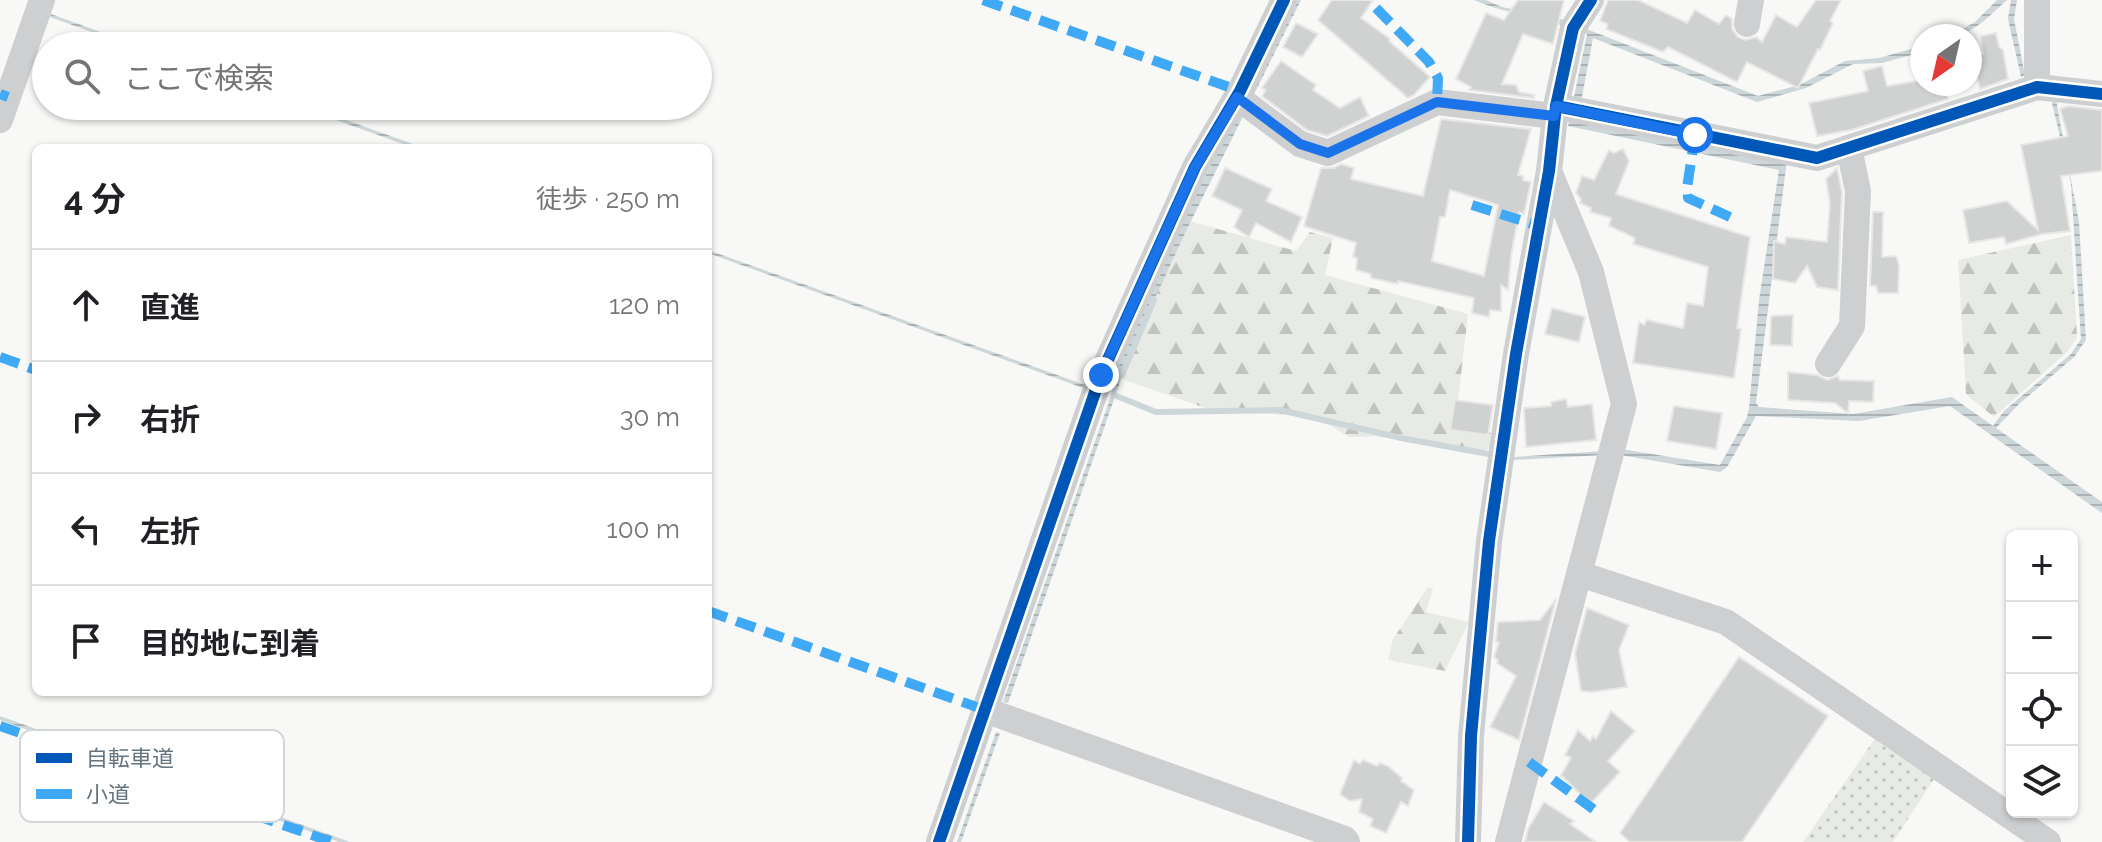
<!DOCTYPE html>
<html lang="ja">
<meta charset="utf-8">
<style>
:root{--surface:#fff;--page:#f6f6f6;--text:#202124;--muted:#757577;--line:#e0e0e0}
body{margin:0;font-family:Raleway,"Noto Sans JP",sans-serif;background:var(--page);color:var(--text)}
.controls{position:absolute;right:24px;bottom:24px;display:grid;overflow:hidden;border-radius:12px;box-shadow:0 2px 6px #0004}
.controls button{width:72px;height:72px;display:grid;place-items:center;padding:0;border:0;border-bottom:2px solid var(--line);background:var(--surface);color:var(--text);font:40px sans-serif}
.compass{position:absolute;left:1910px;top:24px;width:72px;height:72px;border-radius:50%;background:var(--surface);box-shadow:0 2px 6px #0004;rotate:214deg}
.stop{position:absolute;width:24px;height:24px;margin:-18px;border:6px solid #1a73e8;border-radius:50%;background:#fff}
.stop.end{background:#1a73e8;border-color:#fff;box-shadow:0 2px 8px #0008}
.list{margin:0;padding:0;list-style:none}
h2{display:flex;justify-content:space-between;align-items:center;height:104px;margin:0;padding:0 32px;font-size:34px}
h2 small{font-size:26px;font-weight:400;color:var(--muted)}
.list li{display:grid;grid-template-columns:52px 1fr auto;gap:24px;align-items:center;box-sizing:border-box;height:112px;padding:0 32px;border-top:2px solid var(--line)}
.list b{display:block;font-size:30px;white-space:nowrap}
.list em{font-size:26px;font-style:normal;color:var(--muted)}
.icon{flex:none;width:44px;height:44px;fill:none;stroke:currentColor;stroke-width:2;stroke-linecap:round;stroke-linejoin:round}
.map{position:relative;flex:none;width:2102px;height:842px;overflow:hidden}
.search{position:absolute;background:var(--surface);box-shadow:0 2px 6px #0004;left:32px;top:32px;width:680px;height:88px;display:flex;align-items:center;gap:20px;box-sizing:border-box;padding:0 28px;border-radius:44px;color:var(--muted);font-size:30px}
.panel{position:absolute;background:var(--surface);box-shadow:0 2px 6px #0004;left:32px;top:144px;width:680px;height:552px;border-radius:12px}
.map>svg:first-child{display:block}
.green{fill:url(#green-dots)}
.forest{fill:url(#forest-firs)}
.water{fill:url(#water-rules)}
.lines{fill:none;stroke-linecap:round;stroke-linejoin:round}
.stream{stroke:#cdd6d8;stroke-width:6}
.building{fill:#d0d2d2;stroke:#e7e7e6;stroke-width:2;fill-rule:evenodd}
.street{stroke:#cecfd0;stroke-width:26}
.quiet{stroke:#3fa9f5;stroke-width:10;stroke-dasharray:20 10;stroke-linecap:butt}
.cycleway-casing{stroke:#fff;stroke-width:17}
.cycleway{stroke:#0057b8;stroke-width:12}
.route{stroke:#1a73e8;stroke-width:10}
.key{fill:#fff;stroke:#d0d6d9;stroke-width:2}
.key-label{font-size:22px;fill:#647581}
</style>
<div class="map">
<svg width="2102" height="842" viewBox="0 0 2102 842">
<defs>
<pattern id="green-dots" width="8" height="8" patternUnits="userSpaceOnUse" patternTransform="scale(2)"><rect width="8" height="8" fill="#e8ebe5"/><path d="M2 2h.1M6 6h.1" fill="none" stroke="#c0c3bf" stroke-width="1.8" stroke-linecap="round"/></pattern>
<pattern id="forest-firs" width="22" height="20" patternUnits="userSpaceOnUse" patternTransform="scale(2)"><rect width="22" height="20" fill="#e8ebe5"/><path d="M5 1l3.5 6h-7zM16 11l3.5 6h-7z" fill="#c0c3bf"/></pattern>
<pattern id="water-rules" width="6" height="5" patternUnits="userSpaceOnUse" patternTransform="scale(2)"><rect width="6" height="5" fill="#cdd6d8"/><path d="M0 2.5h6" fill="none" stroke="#aab2b5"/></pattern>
</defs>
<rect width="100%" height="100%" fill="#f8f8f7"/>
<!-- green -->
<path class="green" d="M1874,740L1934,779L1893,842H1803Z"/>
<!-- forest -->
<g class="forest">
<path d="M1186,220L1296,251L1310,232L1333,238L1325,275L1468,314L1455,428L1493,433L1491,449L1466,453L1409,436L1349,437L1316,417L1211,410L1116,377Z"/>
<path d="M2071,235L2077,338L2067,352L1994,417L1966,394L1958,260Z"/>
<path d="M1428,587L1433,589L1426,612L1469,622L1445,671L1388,660L1393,639Z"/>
</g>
<!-- water -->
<g class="water">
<path d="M1294,0H1301L1186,231L1132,348L1008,703L1003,702L1111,396L1119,363L1186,214Z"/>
<path d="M1474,0H1486L1502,7L1561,19L1758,96L1799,85L1845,61L1879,58L1922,46V52L1882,63L1853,64L1806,88L1757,102L1593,38L1578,118L1787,160L1756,403L1759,407L1853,414L1952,397L1993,426L2004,411L2071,354L2081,339L2071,184L2052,103L2056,100L2079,222L2086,340L2074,357L2019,404L1996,428L2102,502V513L1950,406L1859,421L1756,416L1727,467L1720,472L1620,455L1621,449L1720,465L1747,417L1749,408L1759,300L1779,170L1568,126L1587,34C1550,18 1511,16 1474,0Z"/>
<path d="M1997,0H2007C1991,14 1972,36 1950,36L1975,22Z"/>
<path d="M2011,0H2017L2014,19L2025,75L2021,77L2008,19Z"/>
<path d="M51,14L139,46H130L50,17Z"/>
<path d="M297,106H307L424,148H414Z"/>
<path d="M708,250L1088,386L1086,389L708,253Z"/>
<path d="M1603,451L1604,455L1514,460L1513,457Z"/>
<path d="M0,716L350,842H339L0,720Z"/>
<path d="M996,732L1000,733L961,842H957Z"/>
</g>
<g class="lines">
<!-- stream -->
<g class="stream">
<path d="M1122,375L1154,300"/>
<path d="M1114,395L1156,412L1280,410L1401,438L1494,455"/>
</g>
</g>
<!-- building -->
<g class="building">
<path d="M1332,0H1373L1361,18L1390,39L1389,41L1430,77L1414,95L1408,98L1318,20Z"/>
<path d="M1518,0H1564L1553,44L1523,34L1502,84L1516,85L1519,92L1534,95V98L1469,90L1471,87L1456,79L1486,13L1504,20Z"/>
<path d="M1608,0H1638L1687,23L1695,10L1719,24L1726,15L1732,19V29L1738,37L1745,40L1756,37L1762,42L1776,15L1797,27L1816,0H1841L1830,21L1833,23L1820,50L1818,49L1798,88L1747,62L1737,82L1668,47L1663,52L1606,29L1608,24L1600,21Z"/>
<path d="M1296,23L1318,34L1302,57L1283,47Z"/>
<path d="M1996,33L1999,47L2003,50L2008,79L1980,89L1972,55L1983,54L1981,36Z"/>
<path d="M1281,61L1316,85L1313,90L1340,108L1360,97L1369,116L1327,136L1307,130L1262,96L1266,90L1262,88Z"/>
<path d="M1882,66L1887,86L1922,80V84H1946L1948,99L1851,130L1817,136L1809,103L1868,91L1863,71Z"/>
<path d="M2068,106L2102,110V171L2061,176L2070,231L2042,234L2006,244L2004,237L1969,243L1963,210L2007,201L2038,230L2021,145L2068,136L2060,109Z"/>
<path d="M1441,119L1531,129L1518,175L1523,176V180L1531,182L1524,214L1519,212L1511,256L1508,290L1501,285V311L1490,310L1489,317L1472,313L1474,298L1398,281V284L1371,278V274L1356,270L1357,258L1353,257L1356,243L1304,226L1321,168H1334L1341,164L1354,168L1351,179L1423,196ZM1450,190L1498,205L1484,276L1432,261L1440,217H1445Z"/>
<path d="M1623,149L1629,161L1616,194L1750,237L1737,328L1741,329L1734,378L1633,363L1639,322L1644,325L1647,320L1683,328L1687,303L1703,306L1708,267L1633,244L1635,238L1609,226L1611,218L1590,212L1591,208L1580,203L1581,199L1576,193L1582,176L1594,180L1609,150L1614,153Z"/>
<path d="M1225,168L1272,189L1266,201L1302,217L1291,242L1256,223L1249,237L1234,227L1242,210L1212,196Z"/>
<path d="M1837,168L1842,192L1838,290L1817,287L1807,266L1795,283L1773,279L1774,241L1785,244L1786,237L1827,242L1830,204L1826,179Z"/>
<path d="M1873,212H1883L1882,257L1896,256L1899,265L1898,293H1878L1876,286H1870Z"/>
<path d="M1552,308L1585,317L1579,342L1545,334Z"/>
<path d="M1793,315L1792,346L1770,345L1771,316Z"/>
<path d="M1788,372L1817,375L1827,380L1838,376L1840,380L1874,381L1873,402L1849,401L1848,413L1835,403L1788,400Z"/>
<path d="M1566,399L1568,407L1592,404L1596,440L1526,447L1524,408L1551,406V402Z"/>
<path d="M1455,400L1493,405L1488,435L1450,430Z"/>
<path d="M1674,406L1722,413L1716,449L1667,441Z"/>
<path d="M1556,599L1519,740L1490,727L1516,676L1497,663L1498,660L1494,657L1499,642H1496L1498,622L1540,620Z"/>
<path d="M1587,608L1629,625L1619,650L1627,687L1592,692L1581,691L1575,653Z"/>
<path d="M1739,657L1828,716L1742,842H1630L1620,833Z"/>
<path d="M1611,711L1635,731L1608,761L1620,772L1590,804L1561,775L1571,758L1565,755L1578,730L1590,741L1593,736L1596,739Z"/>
<path d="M1354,760L1360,764L1363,760L1377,766L1380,763L1388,766L1402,778L1401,781L1414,790L1408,806L1401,802L1386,833L1370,826L1373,819L1359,812L1362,799L1350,801L1340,794Z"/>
<path d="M1544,802L1574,821L1570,824L1596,842H1525L1528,829Z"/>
</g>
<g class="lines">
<!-- street -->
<g class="street">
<path d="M2037,0V87"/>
<path d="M1747,24L1751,0"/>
<path d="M1237,97L1300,144L1328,153L1437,102L1554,116"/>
<path d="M1556,106L1817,158L2037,87L2102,94"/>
<path d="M0,120L42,0"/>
<path d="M1828,364L1852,326L1858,191L1849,148"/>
<path d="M1580,574L1726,622L2048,842"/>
<path d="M985,710L1345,839L1347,842"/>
<path d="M939,842L1101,375L1195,167L1240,91L1284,0"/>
<path d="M1468,842L1471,736L1489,541L1516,354L1549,171L1556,106L1573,28L1591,0"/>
<path d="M1508,842L1624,404L1591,272L1549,171"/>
</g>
<!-- quiet -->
<g class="quiet">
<path d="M983,0L1240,91"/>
<path d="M1376,8L1429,62L1438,78L1437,102"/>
<path d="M0,94L8,97"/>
<path d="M1695,135L1687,188L1688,198L1730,217"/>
<path d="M1472,205L1539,226"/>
<path d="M0,357L36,370"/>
<path d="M708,611L985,710"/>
<path d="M0,726L332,842"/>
<path d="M1529,762L1600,814"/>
</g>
<!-- cycleway casing -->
<g class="cycleway-casing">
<g id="cycleway">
<path d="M1556,106L1817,158L2037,87L2102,94"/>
<path d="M939,842L1101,375L1195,167L1240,91L1284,0"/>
<path d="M1468,842L1471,736L1489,541L1516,354L1549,171L1556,106L1573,28L1591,0"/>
</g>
</g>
<!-- cycleway -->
<use href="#cycleway" class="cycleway"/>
</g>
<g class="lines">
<!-- route -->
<path class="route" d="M1101,375L1195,167L1237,97L1300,144L1328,153L1437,102L1554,116L1556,106L1695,135"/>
</g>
<!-- legend -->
<rect x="20" y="730" width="264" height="92" rx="12" class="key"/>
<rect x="36" y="753" width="36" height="10" fill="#0057b8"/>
<rect x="36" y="789" width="36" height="10" fill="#3fa9f5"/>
<g class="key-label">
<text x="86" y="766">自転車道</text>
<text x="86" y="802">小道</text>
</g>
</svg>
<div class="controls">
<button>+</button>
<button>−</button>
<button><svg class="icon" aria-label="locate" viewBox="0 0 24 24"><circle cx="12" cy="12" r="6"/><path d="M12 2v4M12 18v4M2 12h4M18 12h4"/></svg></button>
<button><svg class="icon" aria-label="layers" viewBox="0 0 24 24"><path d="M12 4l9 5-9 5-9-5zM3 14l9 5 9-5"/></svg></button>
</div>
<svg class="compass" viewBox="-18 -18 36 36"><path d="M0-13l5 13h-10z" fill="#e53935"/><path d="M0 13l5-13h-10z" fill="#757577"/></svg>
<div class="stop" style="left:1695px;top:135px"></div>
<div class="stop end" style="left:1101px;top:375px"></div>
<div class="search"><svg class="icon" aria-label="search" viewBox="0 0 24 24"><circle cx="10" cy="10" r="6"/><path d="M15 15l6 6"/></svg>ここで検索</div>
<section class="panel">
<h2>4 分<small>徒歩 · 250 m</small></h2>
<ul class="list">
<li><svg class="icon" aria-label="ahead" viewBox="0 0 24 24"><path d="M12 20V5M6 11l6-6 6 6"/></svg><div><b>直進</b></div><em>120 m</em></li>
<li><svg class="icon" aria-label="right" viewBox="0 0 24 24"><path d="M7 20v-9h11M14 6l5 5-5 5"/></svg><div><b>右折</b></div><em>30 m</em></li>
<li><svg class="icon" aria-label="left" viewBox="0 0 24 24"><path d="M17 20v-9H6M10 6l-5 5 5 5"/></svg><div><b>左折</b></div><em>100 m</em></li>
<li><svg class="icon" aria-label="arrive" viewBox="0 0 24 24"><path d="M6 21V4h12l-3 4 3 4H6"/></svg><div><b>目的地に到着</b></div></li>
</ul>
</section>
</div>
